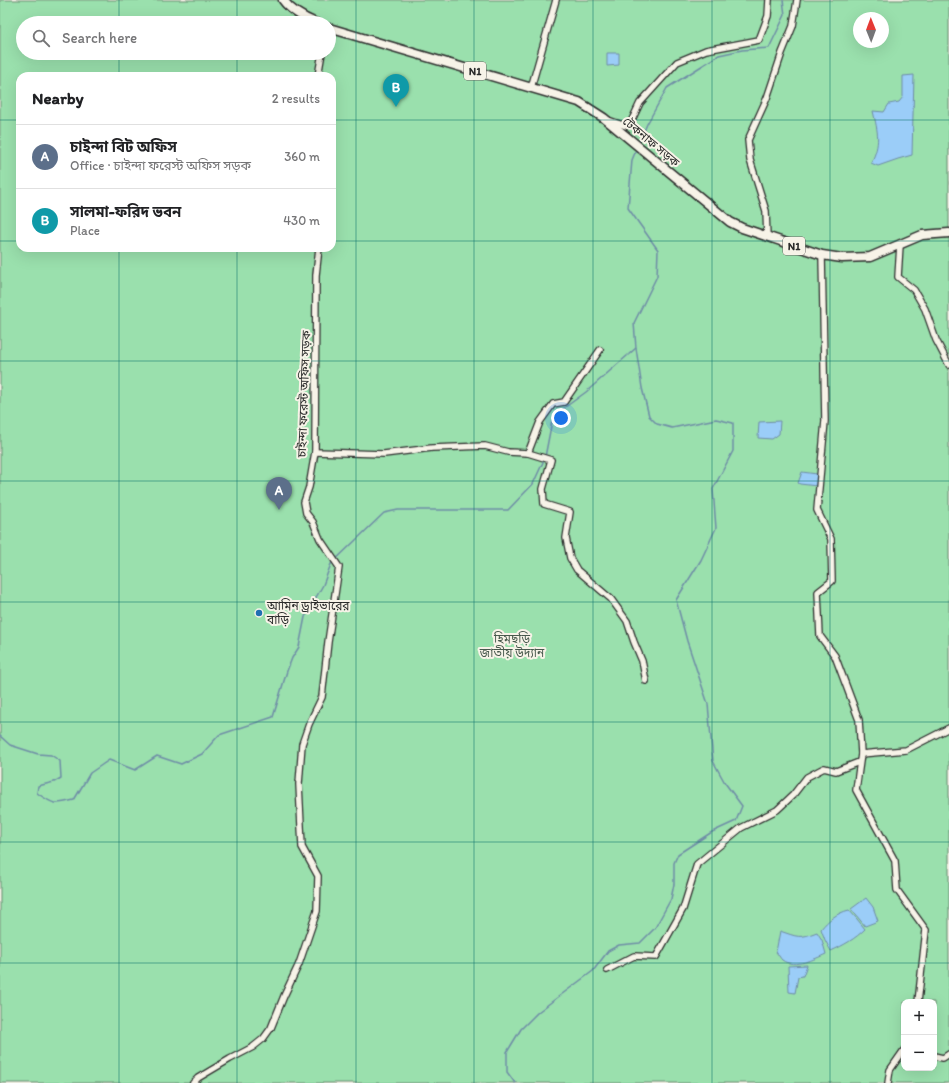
<!DOCTYPE html>
<meta charset="utf-8">
<style>
:root{--surface:#fff;--page:#f6f6f6;--text:#202124;--muted:#757577;--line:#e0e0e0;--accent:#ea580c}
body{margin:0;font-family:Itim,"Noto Sans Bengali",sans-serif;background:var(--page);color:var(--text)}
.controls{position:absolute;right:12px;bottom:12px;display:grid;overflow:hidden;border-radius:8px;box-shadow:0 4px 16px #0002}
.controls button{width:36px;height:36px;display:grid;place-items:center;padding:0;border:0;border-bottom:1px solid var(--line);background:var(--surface);color:var(--text);font:20px sans-serif}
.compass{position:absolute;left:853px;top:12px;width:36px;height:36px;border-radius:50%;background:var(--surface);box-shadow:0 4px 16px #0002;rotate:359deg}
.you{position:absolute;left:561px;top:418px;width:14px;height:14px;margin:-10px;border:3px solid #fff;border-radius:50%;background:#1a73e8;box-shadow:0 0 0 6px #1a73e833}
.badge{display:grid;place-items:center;width:26px;height:26px;border-radius:50%;background:var(--accent);color:#fff;font-size:13px;font-weight:700}
.pin{position:absolute;translate:-50% -33px;filter:drop-shadow(0 1px 2px #0008)}
.pin::after{content:'';position:absolute;top:21px;width:14px;height:12px;background:inherit;clip-path:polygon(0 0,100% 0,50% 100%)}
.list{margin:0;padding:0;list-style:none}
h2{display:flex;justify-content:space-between;align-items:center;height:52px;margin:0;padding:0 16px;font-size:17px}
h2 small{font-size:13px;font-weight:400;color:var(--muted)}
.list li{display:grid;grid-template-columns:26px 1fr auto;gap:12px;align-items:center;box-sizing:border-box;height:64px;padding:0 16px;border-top:1px solid var(--line)}
.list b{display:block;font-size:15px;white-space:nowrap}
.list p{margin:0;font-size:13px;white-space:nowrap;color:var(--muted)}
.list em{font-size:13px;font-style:normal;color:var(--muted)}
.icon{flex:none;width:22px;height:22px;fill:none;stroke:currentColor;stroke-width:2;stroke-linecap:round;stroke-linejoin:round}
.map{position:relative;flex:none;width:949px;height:1083px;overflow:hidden}
.search{position:absolute;background:var(--surface);box-shadow:0 4px 16px #0002;left:16px;top:16px;width:320px;height:44px;display:flex;align-items:center;gap:10px;box-sizing:border-box;padding:0 14px;border-radius:22px;color:var(--muted);font-size:15px}
.panel{position:absolute;background:var(--surface);box-shadow:0 4px 16px #0002;left:16px;top:72px;width:320px;height:180px;border-radius:12px}
.map>svg:first-child{display:block}
.green{fill:#9ae0ad;stroke:#62866c;fill-rule:evenodd}
.water{fill:#9bcdf8;stroke:#6e8ca6}
.lines{fill:none;stroke-linecap:round;stroke-linejoin:round}
.stream{stroke:#6e8ca6;stroke-width:1.5}
.minor-casing{stroke:#2b2b2b;stroke-width:8}
.highway-casing{stroke:#2b2b2b;stroke-width:11}
.minor{stroke:#f7f3e8;stroke-width:5.5}
.highway{stroke:#f7f3e8;stroke-width:8}
.grid{fill:none;stroke:#0f766e;stroke-width:1;stroke-opacity:0.55}
.poi-dot{fill:#1f6fb2;stroke:#f7f3e8;stroke-width:1.5}
.labels{text-anchor:middle;dominant-baseline:central;stroke-width:4;stroke-linejoin:round;paint-order:stroke}
.shield{fill:#f7f3e8;stroke:#686764;stroke-width:1}
.shield-label{font-size:11px;font-weight:bold;fill:#2b2b2b}
.street-label{font-size:12px;fill:#2b2b2b;stroke:#f7f3e8}
.poi-label{font-size:12px;fill:#2b2b2b;stroke:#f7f3e8;text-anchor:start}
.park-label{font-size:12px;fill:#47584c;stroke:#f7f3e8}
</style>
<div class="map">
<svg width="949" height="1083" viewBox="0 0 949 1083">
<rect width="100%" height="100%" fill="#f7f3e8"/>
<filter id="ink" filterUnits="userSpaceOnUse"><feTurbulence type="fractalNoise" baseFrequency=".025" numOctaves="2"/><feDisplacementMap in="SourceGraphic" scale="8" xChannelSelector="R" yChannelSelector="G"/><feConvolveMatrix kernelMatrix="1 2 1 2 8 2 1 2 1" color-interpolation-filters="sRGB"/></filter>
<g filter="url(#ink)">
<!-- green -->
<path class="green" d="M0,0H949V1083H0ZM859,18H883V42H859ZM23,23H329V53H23ZM20,76H332V248H20ZM904,1002H934V1068H904Z"/>
<!-- water -->
<g class="water">
<path d="M607,53H619V65L607,66Z"/>
<path d="M914,75L912,155L898,159L878,166L871,163C881,143 878,133 873,111L884,112L889,104L899,102L903,97V76Z"/>
<path d="M780,421L779,434L772,439L758,438L759,422Z"/>
<path d="M802,472L817,474V486L800,484L798,483Z"/>
<path d="M866,898L873,907L878,921L865,926L851,909Z"/>
<path d="M849,910L857,919L865,929C855,939 844,945 831,951L825,940L821,929C828,920 837,913 849,910Z"/>
<path d="M780,931C798,937 799,939 817,932L822,940L826,954C815,959 794,969 782,960C780,958 778,954 776,952Z"/>
<path d="M807,965L803,976L798,977L795,993L789,992L788,966Z"/>
</g>
<g class="lines">
<!-- stream -->
<g class="stream">
<path d="M639,143L647,124L667,88L719,55L742,50L769,48L785,15L783,0"/>
<path d="M545,457L552,421L560,411L586,392L636,348"/>
<path d="M0,736L10,745L38,754L51,755L60,761L61,778L54,782L38,786L37,793C54,805 54,805 74,800L90,773L109,760L135,770L157,756L181,764L202,754L219,735L273,717L287,671L292,658L299,647L305,617L323,585L331,564L384,513L398,510H508L533,484L544,460"/>
<path d="M515,1083L507,1072V1052L521,1029L538,1012L593,971L608,951L619,945L640,943L655,928L671,899L674,884V863L678,854L712,832L736,821L742,806L725,783L713,761L708,704L687,641L676,600L701,560L716,528L713,489L733,451V423L716,419L672,428L657,424L649,416L642,388L636,348L634,323L657,276L658,250L628,208L632,160L637,148"/>
</g>
<!-- minor casing -->
<g class="minor-casing">
<g id="minor">
<path d="M318,76L322,53"/>
<path d="M531,88L556,0"/>
<path d="M608,120L626,126L631,122L640,103L677,62L706,50L759,40L768,16L769,0"/>
<path d="M767,237L766,211L750,160L748,140L767,98L782,53L793,26L797,0"/>
<path d="M900,245L898,277L914,290L925,309L936,340L949,365"/>
<path d="M822,255L825,421L817,510L831,539L832,581L818,592L820,636L835,656L859,720L861,754L856,790L895,861L897,890L926,930L918,1002"/>
<path d="M315,452L384,454L432,448L485,446L508,452L528,453L540,422L553,404L564,402L600,350"/>
<path d="M528,453L551,460L543,489L544,504L570,512L566,538L570,558L577,570L611,599L627,621L634,642L642,661L646,681"/>
<path d="M861,754L906,750L949,728"/>
<path d="M607,970L634,956L656,957L683,909L697,864L741,828L777,810L793,795L807,777L824,768L836,771L859,762"/>
<path d="M934,1056L943,1058L949,1054"/>
<path d="M193,1083L198,1078L230,1059L253,1047L263,1039L271,1028L284,996L299,964L317,911L318,876L302,847L299,784L302,744L309,724L322,697L328,642L339,567L320,539L313,522L306,513L304,502L309,487L315,452L316,275L319,248"/>
<path d="M888,1083L890,1070L904,1050"/>
</g>
</g>
<!-- highway casing -->
<g class="highway-casing">
<g id="highway">
<path d="M283,0C291,11 304,18 316,23"/>
<path d="M329,28L579,102L604,118L730,222L742,228L822,255L842,258L870,257L922,235L949,233"/>
</g>
</g>
<!-- minor -->
<use href="#minor" class="minor"/>
<!-- highway -->
<use href="#highway" class="highway"/>
</g>
</g>
<!-- grid -->
<path class="grid" d="M119,0V23M237,0V23M356,0V1083M474,0V1083M593,0V1083M712,0V1083M830,0V1083M119,53V76M237,53V76M0,120H20M332,120H949M0,241H20M332,241H949M119,248V1083M237,248V1083M0,361H949M0,481H949M0,602H949M0,722H949M0,842H949M0,963H949"/>
<!-- markers -->
<circle class="poi-dot" cx="259" cy="613" r="4"/>
<g class="labels">
<!-- shield labels -->
<g class="shield">
<rect x="464" y="62" width="22" height="18" rx="3"/>
<rect x="783" y="237" width="22" height="18" rx="3"/>
</g>
<g class="shield-label">
<text x="475" y="71">N1</text>
<text x="794" y="246">N1</text>
</g>
<!-- street labels -->
<g class="street-label">
<text transform="translate(651 142) rotate(40)">টেকনাফ সড়ক</text>
<text transform="translate(304 394) rotate(-88)">চাইন্দা ফরেস্ট অফিস সড়ক</text>
</g>
<!-- poi labels -->
<g class="poi-label">
<text x="267" y="606">আমিন ড্রাইভারের<tspan x="267" dy="14">বাড়ি</tspan></text>
</g>
<!-- park labels -->
<g class="park-label">
<text x="512" y="639">হিমছড়ি<tspan x="512" dy="14">জাতীয় উদ্যান</tspan></text>
</g>
</g>
</svg>
<div class="controls">
<button>+</button>
<button>−</button>
</div>
<svg class="compass" viewBox="-18 -18 36 36"><path d="M0-13l5 13h-10z" fill="#e53935"/><path d="M0 13l5-13h-10z" fill="#757577"/></svg>
<div class="you"></div>
<div class="pin badge" style="left:279px;top:510px;background:#5c6f8a">A</div>
<div class="pin badge" style="left:396px;top:107px;background:#0f9aa8">B</div>
<div class="search"><svg class="icon" aria-label="search" viewBox="0 0 24 24"><circle cx="10" cy="10" r="6"/><path d="M15 15l6 6"/></svg>Search here</div>
<section class="panel">
<h2>Nearby<small>2 results</small></h2>
<ul class="list">
<li><span class="badge" style="background:#5c6f8a">A</span><div><b>চাইন্দা বিট অফিস</b><p>Office · চাইন্দা ফরেস্ট অফিস সড়ক</p></div><em>360 m</em></li>
<li><span class="badge" style="background:#0f9aa8">B</span><div><b>সালমা-ফরিদ ভবন</b><p>Place</p></div><em>430 m</em></li>
</ul>
</section>
</div>
